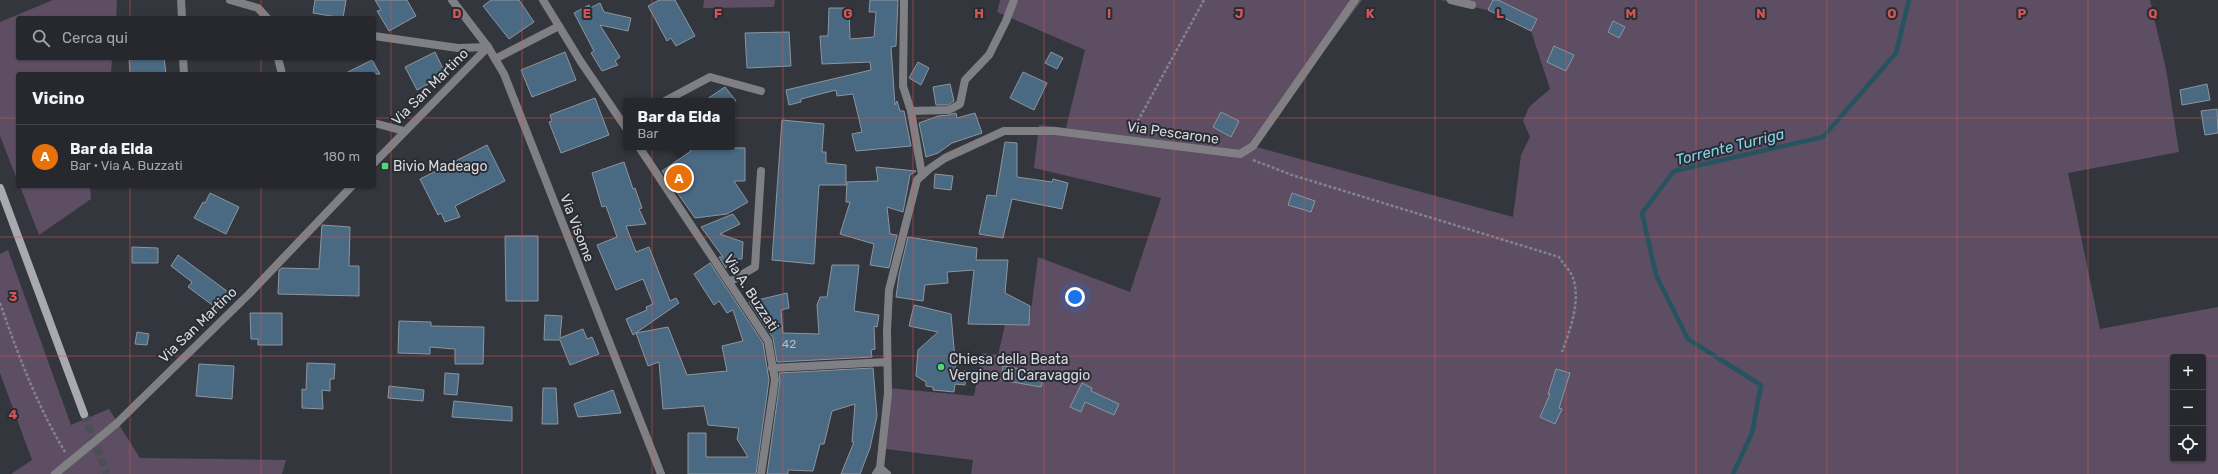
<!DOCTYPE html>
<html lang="it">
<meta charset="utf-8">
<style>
:root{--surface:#26282e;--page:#2e3036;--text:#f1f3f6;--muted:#a4a6aa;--line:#42444a;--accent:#50d674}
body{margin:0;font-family:Rubik,sans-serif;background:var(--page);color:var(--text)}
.controls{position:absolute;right:12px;bottom:12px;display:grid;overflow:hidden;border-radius:4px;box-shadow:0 1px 3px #0004}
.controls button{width:36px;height:36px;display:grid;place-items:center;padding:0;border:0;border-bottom:1px solid var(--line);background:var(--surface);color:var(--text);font:20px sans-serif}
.you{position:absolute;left:1075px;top:297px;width:14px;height:14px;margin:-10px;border:3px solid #fff;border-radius:50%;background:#1a73e8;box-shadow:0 0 0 6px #1a73e833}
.badge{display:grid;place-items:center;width:26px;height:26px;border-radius:50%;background:var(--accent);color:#fff;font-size:13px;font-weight:700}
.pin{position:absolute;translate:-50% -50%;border:2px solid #fff;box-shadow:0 1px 4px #0006}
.popup{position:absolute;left:623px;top:98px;width:112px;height:52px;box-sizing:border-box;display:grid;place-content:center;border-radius:4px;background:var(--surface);filter:drop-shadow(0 1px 3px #0005);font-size:13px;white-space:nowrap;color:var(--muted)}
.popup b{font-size:15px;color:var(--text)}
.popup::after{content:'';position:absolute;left:50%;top:100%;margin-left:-8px;border:8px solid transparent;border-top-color:var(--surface)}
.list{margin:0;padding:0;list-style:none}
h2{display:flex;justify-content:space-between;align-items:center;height:52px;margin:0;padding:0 16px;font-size:17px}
h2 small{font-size:13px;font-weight:400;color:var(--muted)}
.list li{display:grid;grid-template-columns:26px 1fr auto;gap:12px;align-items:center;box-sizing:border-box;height:64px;padding:0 16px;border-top:1px solid var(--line)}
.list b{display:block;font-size:15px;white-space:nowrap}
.list p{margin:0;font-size:13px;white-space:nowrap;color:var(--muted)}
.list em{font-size:13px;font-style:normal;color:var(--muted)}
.icon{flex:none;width:22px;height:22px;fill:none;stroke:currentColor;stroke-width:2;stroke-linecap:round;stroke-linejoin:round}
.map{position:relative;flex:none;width:2218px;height:474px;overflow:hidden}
.search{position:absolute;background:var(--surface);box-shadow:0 1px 3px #0004;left:16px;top:16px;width:360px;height:44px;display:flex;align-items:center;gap:10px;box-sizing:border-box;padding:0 14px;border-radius:4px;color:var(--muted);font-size:15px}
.panel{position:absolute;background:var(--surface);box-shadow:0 1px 3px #0004;left:16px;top:72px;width:360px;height:116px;border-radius:4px}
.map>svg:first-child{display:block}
.green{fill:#5d4e64;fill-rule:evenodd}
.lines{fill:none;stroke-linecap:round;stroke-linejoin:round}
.stream{stroke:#265360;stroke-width:4.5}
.building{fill:#4a6982;stroke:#8e959c}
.secondary-tunnel{stroke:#4c4f55;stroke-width:8;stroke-dasharray:8 4;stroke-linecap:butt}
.path{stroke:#81848a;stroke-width:2.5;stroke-dasharray:3 2;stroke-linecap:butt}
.service{stroke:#808084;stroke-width:8}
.minor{stroke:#808084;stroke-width:8}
.tertiary{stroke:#808084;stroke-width:8}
.secondary{stroke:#aaa9af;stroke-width:8}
.grid{fill:none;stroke:#d65456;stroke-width:1;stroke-opacity:0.55}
.poi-dot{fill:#50d674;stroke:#292c33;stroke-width:1.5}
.labels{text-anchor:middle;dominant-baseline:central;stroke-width:4;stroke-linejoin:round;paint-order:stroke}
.number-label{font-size:12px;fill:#b4bec7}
.street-label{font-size:14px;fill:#d8dade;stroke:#292c33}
.poi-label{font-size:14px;fill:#d8dade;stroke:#292c33;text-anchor:start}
.water-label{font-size:15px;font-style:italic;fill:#84d2ea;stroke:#292c33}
.grid-label{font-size:13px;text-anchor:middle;font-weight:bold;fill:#d65456;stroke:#292c33;stroke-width:4;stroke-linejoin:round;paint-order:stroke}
</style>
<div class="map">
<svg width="2218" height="474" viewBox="0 0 2218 474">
<rect width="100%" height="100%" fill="#33363d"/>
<!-- green -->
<g class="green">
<path d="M53,0H117L116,18H18V58H112L111,74H18V182L0,136V22Z"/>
<path d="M704,0H775L774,7L703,8Z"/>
<path d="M1000,0H1362L1253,146L1513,217L1521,155L1530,137L1523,121L1529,107L1550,89L1531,31L1488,10L1440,0H2150L2166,69L2179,152L2068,173L2100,329L2218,307V474H971L973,460L886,449L889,388L974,396L982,353L998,355L1005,325H1029L1038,257L1130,292L1161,198L1034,168L1039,125L1066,128L1085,50L997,12ZM2173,357H2203V459H2173Z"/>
<path d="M20,186H90L91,199L39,235Z"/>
<path d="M8,250L71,425L109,409L140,458L286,460L282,474H11L32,460L0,373V254Z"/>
</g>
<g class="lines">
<!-- stream -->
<path class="stream" d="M1733,474L1752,433L1761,385L1688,339L1656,275L1642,213L1674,171L1823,137L1896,53L1909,0"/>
</g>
<!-- building -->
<g class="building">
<path d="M315,0H346L343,18L313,13Z"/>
<path d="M375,0H407L416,16L389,31L377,11L381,10Z"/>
<path d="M491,0H519L534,22L509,39L483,6Z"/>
<path d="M659,0H675L695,36L676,46L671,38L667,41L648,6Z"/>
<path d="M870,0H898L896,46L891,47L895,105L897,101L900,111H904L911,146L856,151L852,134L862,132L853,94L837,96L836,90L801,99V102L789,105L786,90L871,70L870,62L822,64L820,36H828L829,8H849L850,39L874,37L876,12H869Z"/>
<path d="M1493,0H1498L1537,19L1531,31L1488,10Z"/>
<path d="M600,3L604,12L631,18L628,31L600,25L620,57L615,61L618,65L602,71L591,53L594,51L574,13L589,5L590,8Z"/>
<path d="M1613,21L1625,27L1619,38L1608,32Z"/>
<path d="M789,32L791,66L747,68L745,33Z"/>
<path d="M1554,46L1574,55L1566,71L1547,62Z"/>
<path d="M435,52L446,75L417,90L405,67Z"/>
<path d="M565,52L576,80L532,97L521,70Z"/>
<path d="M1051,52L1063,58L1057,69L1045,63Z"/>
<path d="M129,58H164L166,74H130Z"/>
<path d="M372,60L380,74H344Z"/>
<path d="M918,62L929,68L921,85L909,78Z"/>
<path d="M1023,72L1047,83L1034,110L1010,98Z"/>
<path d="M950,84L954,101L948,105H936L933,87Z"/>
<path d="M2207,84L2210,100L2182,105L2180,90Z"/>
<path d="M725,87L736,101H704Z"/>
<path d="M595,98L609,135L561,153L549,122L552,121L550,115Z"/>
<path d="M2217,109L2218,133L2205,135L2201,111Z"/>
<path d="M1221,112L1239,121L1231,137L1213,127Z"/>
<path d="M956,113L957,118L975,113L982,133L952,143L938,153L926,157L919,123L938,116L949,115Z"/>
<path d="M782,120L824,124L822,152H826V163L846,165V185H819L814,264L772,260Z"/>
<path d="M1005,142L1017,143V177L1052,182L1053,179L1068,183L1062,209L1012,199L1003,238L979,234L987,195L996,196Z"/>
<path d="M487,145L505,181L455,206L460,217L445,222L441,213L438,215L420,179Z"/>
<path d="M689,147L745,148V181H734L748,202L727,214L695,218L662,171L691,151Z"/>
<path d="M624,162L633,189L635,188L642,208L639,209L646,224L626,226L636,252L649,247L670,301L676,298L679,303L633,335L626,319L647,310L646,307L653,304L643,279L616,290L597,245L617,237L606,206L602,207L592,173Z"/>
<path d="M876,167L916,171L910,175L903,212L887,207L890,234L897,235L889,268L870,265L874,244L840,234L850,202H846L847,182L878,181Z"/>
<path d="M935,174L953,176L951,190L934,188Z"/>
<path d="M210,193L239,207L226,234L194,218L203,202L205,203Z"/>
<path d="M1292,193L1315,201L1311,212L1288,205Z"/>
<path d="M733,214L740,224L720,234L743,242L742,259H738L726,268L719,257H723L701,227Z"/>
<path d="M322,225L350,227L349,266H359V296L278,294L279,270L282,268L319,269Z"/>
<path d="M505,236H538V301H506Z"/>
<path d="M908,237L977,248L976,260H1008L1005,293L1030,306L1029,325L968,324L974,270L947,272L948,283L925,285L923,301L896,297L899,275Z"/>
<path d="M132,247L158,248V263H132Z"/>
<path d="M178,255L231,294L219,310L188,287L192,282L171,266Z"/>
<path d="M710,263L763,343L769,380L756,474H688V433H706V457H748L737,439L739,428L708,425L704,406L663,409L659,362L648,366L636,333L668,327L687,375L727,371L722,346L743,341L733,310L727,313L719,301L714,305L694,274Z"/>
<path d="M832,265H859L854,311L879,315L877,327L874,326L875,349L871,350L872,357L777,362L773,338L749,302L787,293L789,308L781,310L783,333L819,334L817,305L820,297H827Z"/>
<path d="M914,305L951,314L956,371H966L965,385L955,384L954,392L933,390V387L926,386V382L916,376L918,350L938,332L909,326Z"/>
<path d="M250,313H282V345H258V339H251Z"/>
<path d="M545,315L562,316L560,338L583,329L587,339L592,337L599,354L570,365L560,340H544Z"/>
<path d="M399,321L431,322V326L484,327L483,364H455V349L430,347V354L398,353Z"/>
<path d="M137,332L149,334L147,345L135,344Z"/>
<path d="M307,363L335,364L334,379H330V391L322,390L323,409L302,408V389L306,390Z"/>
<path d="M199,364L234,366L232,399L196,396Z"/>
<path d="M1003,366L1044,373L1041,387L1001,380Z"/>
<path d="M873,368L877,416L870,448L860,474H841L854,442H852L855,404L832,411L824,444H820L813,471L788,470V474H767L780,381L779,373Z"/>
<path d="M1556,369L1570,373L1559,408L1562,409L1555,424L1540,417L1550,394H1548Z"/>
<path d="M445,373L459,374L457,395L444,394Z"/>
<path d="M1082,383L1092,388L1091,391L1119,404L1114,415L1085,402L1081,412L1070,407Z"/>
<path d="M389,386L424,390L423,401L388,398Z"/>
<path d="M543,388H556L558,424H542Z"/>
<path d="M613,390L621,413L578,417L574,404Z"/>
<path d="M454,401L512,407V421L452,417Z"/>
</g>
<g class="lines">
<!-- secondary-tunnel -->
<path class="secondary-tunnel" d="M84,414L107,474"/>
<!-- path -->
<g class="path">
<path d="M1133,130L1204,0"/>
<path d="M1253,160L1292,175L1559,257C1563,264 1571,271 1573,278C1581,301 1570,330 1562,352"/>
<path d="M0,303C18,355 37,405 65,452"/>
</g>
<!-- service -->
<g class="service">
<path d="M374,36L458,48L488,47"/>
<path d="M665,101L710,77L761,91"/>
<path d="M911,111L949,110L960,104L965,80L989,55L1006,21L1014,0"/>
<path d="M729,282L755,267L761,171"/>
</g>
<!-- minor -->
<g class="minor">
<path d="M181,0L182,18"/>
<path d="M230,0L258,8L267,18"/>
<path d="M543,0L581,62L626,128"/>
<path d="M904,0L903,86L911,111L922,175"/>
<path d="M1451,0L1472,5"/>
<path d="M183,58L184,74"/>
<path d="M278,58L282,74"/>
<path d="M495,59L559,26"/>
<path d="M374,123L404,131"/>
<path d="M639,147L768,341L775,380L761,474"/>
<path d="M772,368L887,362"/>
<path d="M880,468L887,474"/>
<path d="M876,474L880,468L888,393L887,331L889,290L917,180L929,169L945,158L1004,131H1055L1240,154L1253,146L1355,0"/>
</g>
<!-- tertiary -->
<g class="tertiary">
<path d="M452,0L488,47L504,74L661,474"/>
<path d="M374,163L488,47"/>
<path d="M55,474L116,424L249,294L352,186"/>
</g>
<!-- secondary -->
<path class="secondary" d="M0,188L84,414"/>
</g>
<!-- grid -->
<path class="grid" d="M130,0V18M261,0V18M391,0V474M522,0V474M652,0V474M783,0V474M913,0V474M1044,0V474M1174,0V474M1305,0V474M1435,0V474M1566,0V474M1696,0V474M1827,0V474M1957,0V474M2088,0V474M130,58V74M261,58V74M0,118H18M374,118H2218M130,186V474M261,186V474M0,237H2218M0,356H2218"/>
<!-- markers -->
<g class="poi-dot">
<rect x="381" y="162" width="8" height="8" rx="2"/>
<circle cx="941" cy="367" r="4"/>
</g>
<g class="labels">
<!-- number labels -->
<g class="number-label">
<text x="789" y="344">42</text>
</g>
<!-- street labels -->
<g class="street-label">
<text transform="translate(430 87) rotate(-45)">Via San Martino</text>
<text transform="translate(1173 133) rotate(8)">Via Pescarone</text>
<text transform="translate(577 228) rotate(69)">Via Visome</text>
<text transform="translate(751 293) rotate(57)">Via A. Buzzati</text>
<text transform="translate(198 325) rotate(-44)">Via San Martino</text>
</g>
<!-- poi labels -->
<g class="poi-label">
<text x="393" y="166">Bivio Madeago</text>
<text x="949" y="359">Chiesa della Beata<tspan x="949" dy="16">Vergine di Caravaggio</tspan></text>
</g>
<!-- water labels -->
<g class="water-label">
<text transform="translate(1730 147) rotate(-14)">Torrente Turriga</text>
</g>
</g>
<g class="grid-label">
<text x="457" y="18">D</text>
<text x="587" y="18">E</text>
<text x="718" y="18">F</text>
<text x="848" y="18">G</text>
<text x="979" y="18">H</text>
<text x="1109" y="18">I</text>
<text x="1239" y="18">J</text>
<text x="1370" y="18">K</text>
<text x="1500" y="18">L</text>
<text x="1631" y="18">M</text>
<text x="1761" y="18">N</text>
<text x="1892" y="18">O</text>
<text x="2022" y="18">P</text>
<text x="2153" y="18">Q</text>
<text x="13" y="301">3</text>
<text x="13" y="419">4</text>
</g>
</svg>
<div class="controls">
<button>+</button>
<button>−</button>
<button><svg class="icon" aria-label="locate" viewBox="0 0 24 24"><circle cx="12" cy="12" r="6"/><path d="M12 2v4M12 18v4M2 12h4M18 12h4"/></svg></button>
</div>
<div class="you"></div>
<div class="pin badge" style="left:679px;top:178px;background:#e8710a">A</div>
<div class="popup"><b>Bar da Elda</b>Bar</div>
<div class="search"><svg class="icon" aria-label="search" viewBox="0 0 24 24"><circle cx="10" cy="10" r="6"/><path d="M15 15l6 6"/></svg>Cerca qui</div>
<section class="panel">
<h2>Vicino<small></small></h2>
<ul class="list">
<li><span class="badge" style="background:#e8710a">A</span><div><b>Bar da Elda</b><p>Bar · Via A. Buzzati</p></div><em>180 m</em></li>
</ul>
</section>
</div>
